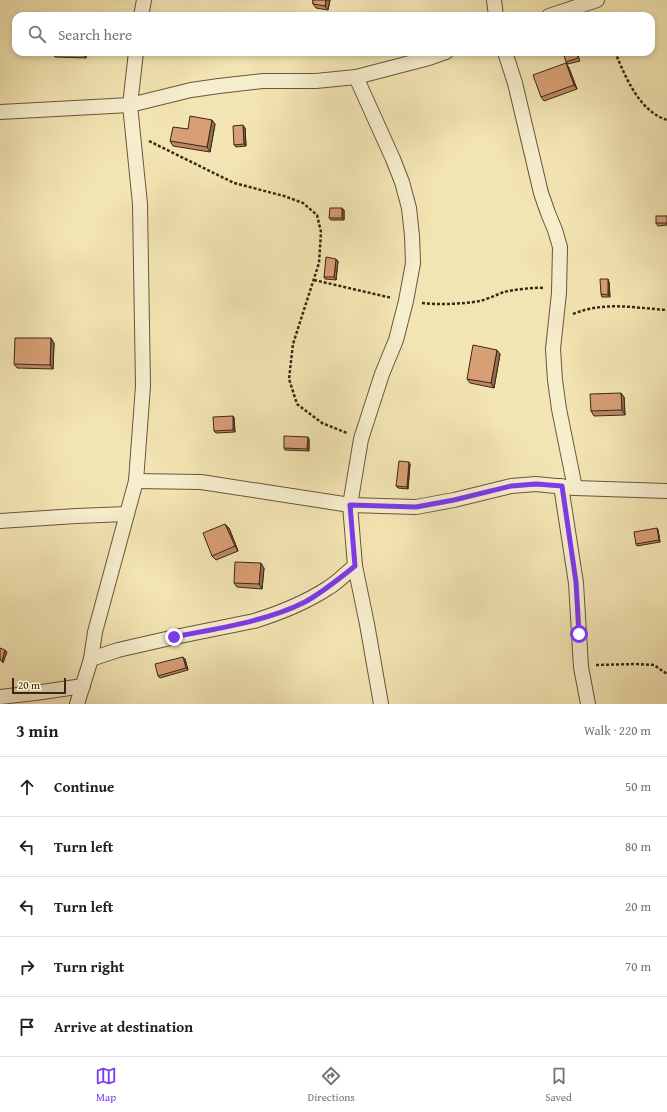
<!DOCTYPE html>
<meta charset="utf-8">
<style>
:root{--surface:#fff;--page:#f6f6f6;--text:#202124;--muted:#757577;--line:#e0e0e0;--accent:#7c3aed}
body{margin:0;font-family:"Gentium Book Plus",serif;background:var(--page);color:var(--text)}
.scale{position:absolute;left:12px;bottom:10px;width:54px;box-sizing:border-box;padding-left:4px;border:2px solid #3a2715;border-top:0;font-size:11px;line-height:14px;white-space:nowrap;color:#3a2715;-webkit-text-stroke:3px #f7eece;paint-order:stroke}
.stop{position:absolute;width:12px;height:12px;margin:-9px;border:3px solid #7c3aed;border-radius:50%;background:#fff}
.stop.end{background:#7c3aed;border-color:#fff;box-shadow:0 1px 4px #0008}
.list{margin:0;padding:0;list-style:none}
h2{display:flex;justify-content:space-between;align-items:center;height:52px;margin:0;padding:0 16px;font-size:17px}
h2 small{font-size:13px;font-weight:400;color:var(--muted)}
.list li{display:grid;grid-template-columns:26px 1fr auto;gap:12px;align-items:center;box-sizing:border-box;height:60px;padding:0 16px;border-top:1px solid var(--line)}
.list b{display:block;font-size:15px;white-space:nowrap}
.list em{font-size:13px;font-style:normal;color:var(--muted)}
.icon{flex:none;width:22px;height:22px;fill:none;stroke:currentColor;stroke-width:2;stroke-linecap:round;stroke-linejoin:round}
.map{position:relative;flex:none;width:667px;height:704px;overflow:hidden}
.search{position:absolute;background:var(--surface);box-shadow:0 2px 6px #0003;left:12px;right:12px;top:12px;height:44px;display:flex;align-items:center;gap:10px;box-sizing:border-box;padding:0 14px;border-radius:12px;color:var(--muted);font-size:15px}
.sheet{height:352px;background:var(--surface)}
nav{display:flex;justify-content:space-around;align-items:center;box-sizing:border-box;height:56px;border-top:1px solid var(--line);background:var(--surface);font-size:11px;color:var(--muted)}
nav a{display:grid;justify-items:center;gap:2px}
nav .on{color:var(--accent)}
.map>svg:first-child{display:block}
.lines{fill:none;stroke-linecap:round;stroke-linejoin:round}
.street-casing{stroke:#68563c;stroke-width:16}
.path{stroke:#3a2715;stroke-width:2.5;stroke-dasharray:3 2;stroke-linecap:butt}
.street{stroke:#f7eece;stroke-width:14}
.wall{fill:#ba8865;stroke:#3a2715}
.shaded-wall{fill:#976f52;stroke:#3a2715}
.building{fill:#d89e75;stroke:#3a2715}
.route{stroke:#7c3aed;stroke-width:5}
</style>
<div class="map">
<svg width="667" height="704" viewBox="0 0 667 704">
<rect width="100%" height="100%" fill="#f3e5b3"/>
<filter id="stains"><feTurbulence type="fractalNoise" baseFrequency=".005" numOctaves="4"/><feColorMatrix values="0 0 0 0 .2 0 0 0 0 .09 0 0 0 0 .02 0 0 0 .5 -.17"/></filter>
<radialGradient id="worn" r=".72"><stop offset=".6" stop-color="#630" stop-opacity="0"/><stop offset="1" stop-color="#630" stop-opacity=".3"/></radialGradient>
<g class="lines">
<!-- street casing -->
<g class="street-casing">
<g id="street">
<path d="M494,0L496,16"/>
<path d="M141,16L144,0"/>
<path d="M549,16L597,0"/>
<path d="M505,52L515,83L541,193L548,213L555,230L560,247L559,293L553,349L555,380L559,409L575,488"/>
<path d="M356,77L393,159L402,182L409,208L412,236L413,263L406,301L396,340L382,374L361,439L350,505L355,566L367,624L381,704"/>
<path d="M0,112L130,105L191,90L219,86L263,81H316L356,77L429,58L446,52"/>
<path d="M136,481L201,482L350,505L416,507L454,500L511,486L536,484L575,488L667,491"/>
<path d="M561,486L576,583L581,667L588,704"/>
<path d="M0,521L76,516L127,514"/>
<path d="M91,659L118,650L175,637L254,621C280,613 305,603 328,588C338,582 346,573 355,566"/>
<path d="M0,697L35,693L83,686"/>
<path d="M77,704L91,659L95,632L136,481L143,386L140,204L130,105L136,52"/>
</g>
</g>
<!-- path -->
<g class="path">
<path d="M615,52C626,78 639,111 667,120"/>
<path d="M149,141L234,183L284,196L303,203L317,215L321,232L319,263L293,344L289,379L297,404L322,423L347,433"/>
<path d="M314,280L392,298"/>
<path d="M422,303C441,305 461,304 480,301C488,299 496,295 504,292C512,290 534,287 543,288"/>
<path d="M573,314C604,301 635,308 667,310"/>
<path d="M596,665L636,664L654,665L667,674"/>
</g>
<!-- street -->
<use href="#street" class="street"/>
</g>
<!-- wall -->
<g class="wall">
<path d="M313,0H330L328,10L316,8L313,4Z"/>
<path d="M52,52H86V58L55,57Z"/>
<path d="M577,52L580,61L568,64L566,62Z"/>
<path d="M566,63L569,68L577,89L544,101L541,97Z"/>
<path d="M215,124L210,152L173,146L170,141L188,129Z"/>
<path d="M245,128L246,146L236,147L234,145Z"/>
<path d="M342,208L344,210V220H331L329,218Z"/>
<path d="M667,216V225L658,226L656,223Z"/>
<path d="M336,259L338,261L336,280L325,279L324,277Z"/>
<path d="M609,282L610,297H602L601,294Z"/>
<path d="M54,343L53,369L17,368L14,364Z"/>
<path d="M500,354L494,388L470,383L467,379Z"/>
<path d="M624,397L625,415L594,416L591,411Z"/>
<path d="M233,416L234,418L235,432L216,433L214,431Z"/>
<path d="M309,439V451L285,450L284,448Z"/>
<path d="M410,464L408,489L398,488L396,486Z"/>
<path d="M229,528L238,551L216,560L212,556Z"/>
<path d="M657,528L658,530L660,542L637,546L636,544Z"/>
<path d="M264,568L262,589L237,587L234,583Z"/>
<path d="M183,657L185,659L188,670L160,678L158,676Z"/>
</g>
<!-- shaded-wall -->
<g class="shaded-wall">
<path d="M326,0H330L328,10L325,6Z"/>
<path d="M83,52H86V58L83,54Z"/>
<path d="M566,63L569,68L577,89L574,85Z"/>
<path d="M212,120L215,124L210,152L207,147Z"/>
<path d="M243,125L245,128L246,146L244,144Z"/>
<path d="M342,208L344,210V220L342,218Z"/>
<path d="M336,259L338,261L336,280L334,277Z"/>
<path d="M608,279L609,282L610,297L608,295Z"/>
<path d="M51,338L54,343L53,369L50,365Z"/>
<path d="M497,350L500,354L494,388L491,383Z"/>
<path d="M621,393L624,397L625,415L622,410Z"/>
<path d="M233,416L234,418L235,432L233,430Z"/>
<path d="M308,437L309,439V451L307,449Z"/>
<path d="M409,462L410,464L408,489L407,487Z"/>
<path d="M225,524L229,528L238,551L235,546Z"/>
<path d="M657,528L658,530L660,542L659,540Z"/>
<path d="M261,563L264,568L262,589L259,584Z"/>
<path d="M5,650L7,652L3,663L2,661Z"/>
<path d="M183,657L185,659L188,670L186,668Z"/>
</g>
<!-- building -->
<g class="building">
<path d="M313,0H326L325,6L313,4Z"/>
<path d="M52,52H83V54L52,53Z"/>
<path d="M563,52H576L578,58L566,62Z"/>
<path d="M566,63L574,85L541,97L533,75Z"/>
<path d="M190,116L212,120L207,147L170,141L173,127L188,129Z"/>
<path d="M243,125L244,144L234,145L233,126Z"/>
<path d="M330,208H342V218H329Z"/>
<rect x="656" y="216" width="11" height="7"/>
<path d="M326,257L336,259L334,277H324Z"/>
<path d="M600,279H608V295L601,294Z"/>
<path d="M15,338H51L50,365L14,364Z"/>
<path d="M473,345L497,350L491,383L467,379Z"/>
<path d="M621,393L622,410L591,411L590,394Z"/>
<path d="M233,416V430L214,431L213,417Z"/>
<path d="M284,436L308,437L307,449L284,448Z"/>
<path d="M399,461L409,462L407,487L396,486Z"/>
<path d="M225,524L235,546L212,556L203,533Z"/>
<path d="M657,528L659,540L636,544L634,532Z"/>
<path d="M235,562L261,563L259,584L234,583Z"/>
<path d="M0,648L5,650L2,661L0,660Z"/>
<path d="M183,657L186,668L158,676L155,664Z"/>
</g>
<g class="lines">
<!-- route -->
<path class="route" d="M174,637C218,628 265,622 305,602C323,592 339,579 355,566L350,505L416,507L454,500L511,486L536,484L562,486L576,582L579,634"/>
</g>
<rect width="100%" height="100%" filter="url(#stains)"/>
<rect width="100%" height="100%" fill="url(#worn)"/>
</svg>
<div class="scale">20 m</div>
<div class="stop" style="left:579px;top:634px"></div>
<div class="stop end" style="left:174px;top:637px"></div>
<div class="search"><svg class="icon" aria-label="search" viewBox="0 0 24 24"><circle cx="10" cy="10" r="6"/><path d="M15 15l6 6"/></svg>Search here</div>
</div>
<section class="sheet">
<h2>3 min<small>Walk · 220 m</small></h2>
<ul class="list">
<li><svg class="icon" aria-label="ahead" viewBox="0 0 24 24"><path d="M12 20V5M6 11l6-6 6 6"/></svg><div><b>Continue</b></div><em>50 m</em></li>
<li><svg class="icon" aria-label="left" viewBox="0 0 24 24"><path d="M17 20v-9H6M10 6l-5 5 5 5"/></svg><div><b>Turn left</b></div><em>80 m</em></li>
<li><svg class="icon" aria-label="left" viewBox="0 0 24 24"><path d="M17 20v-9H6M10 6l-5 5 5 5"/></svg><div><b>Turn left</b></div><em>20 m</em></li>
<li><svg class="icon" aria-label="right" viewBox="0 0 24 24"><path d="M7 20v-9h11M14 6l5 5-5 5"/></svg><div><b>Turn right</b></div><em>70 m</em></li>
<li><svg class="icon" aria-label="arrive" viewBox="0 0 24 24"><path d="M6 21V4h12l-3 4 3 4H6"/></svg><div><b>Arrive at destination</b></div></li>
</ul>
</section>
<nav>
<a class="on"><svg class="icon" aria-label="map" viewBox="0 0 24 24"><path d="M3 6l6-2 6 2 6-2v14l-6 2-6-2-6 2zM9 4v14M15 6v14"/></svg>Map</a>
<a><svg class="icon" aria-label="directions" viewBox="0 0 24 24"><path d="M12 3l9 9-9 9-9-9zM9 14v-3h6M13 9l2 2-2 2"/></svg>Directions</a>
<a><svg class="icon" aria-label="saved" viewBox="0 0 24 24"><path d="M7 4h10v16l-5-4-5 4z"/></svg>Saved</a>
</nav>
